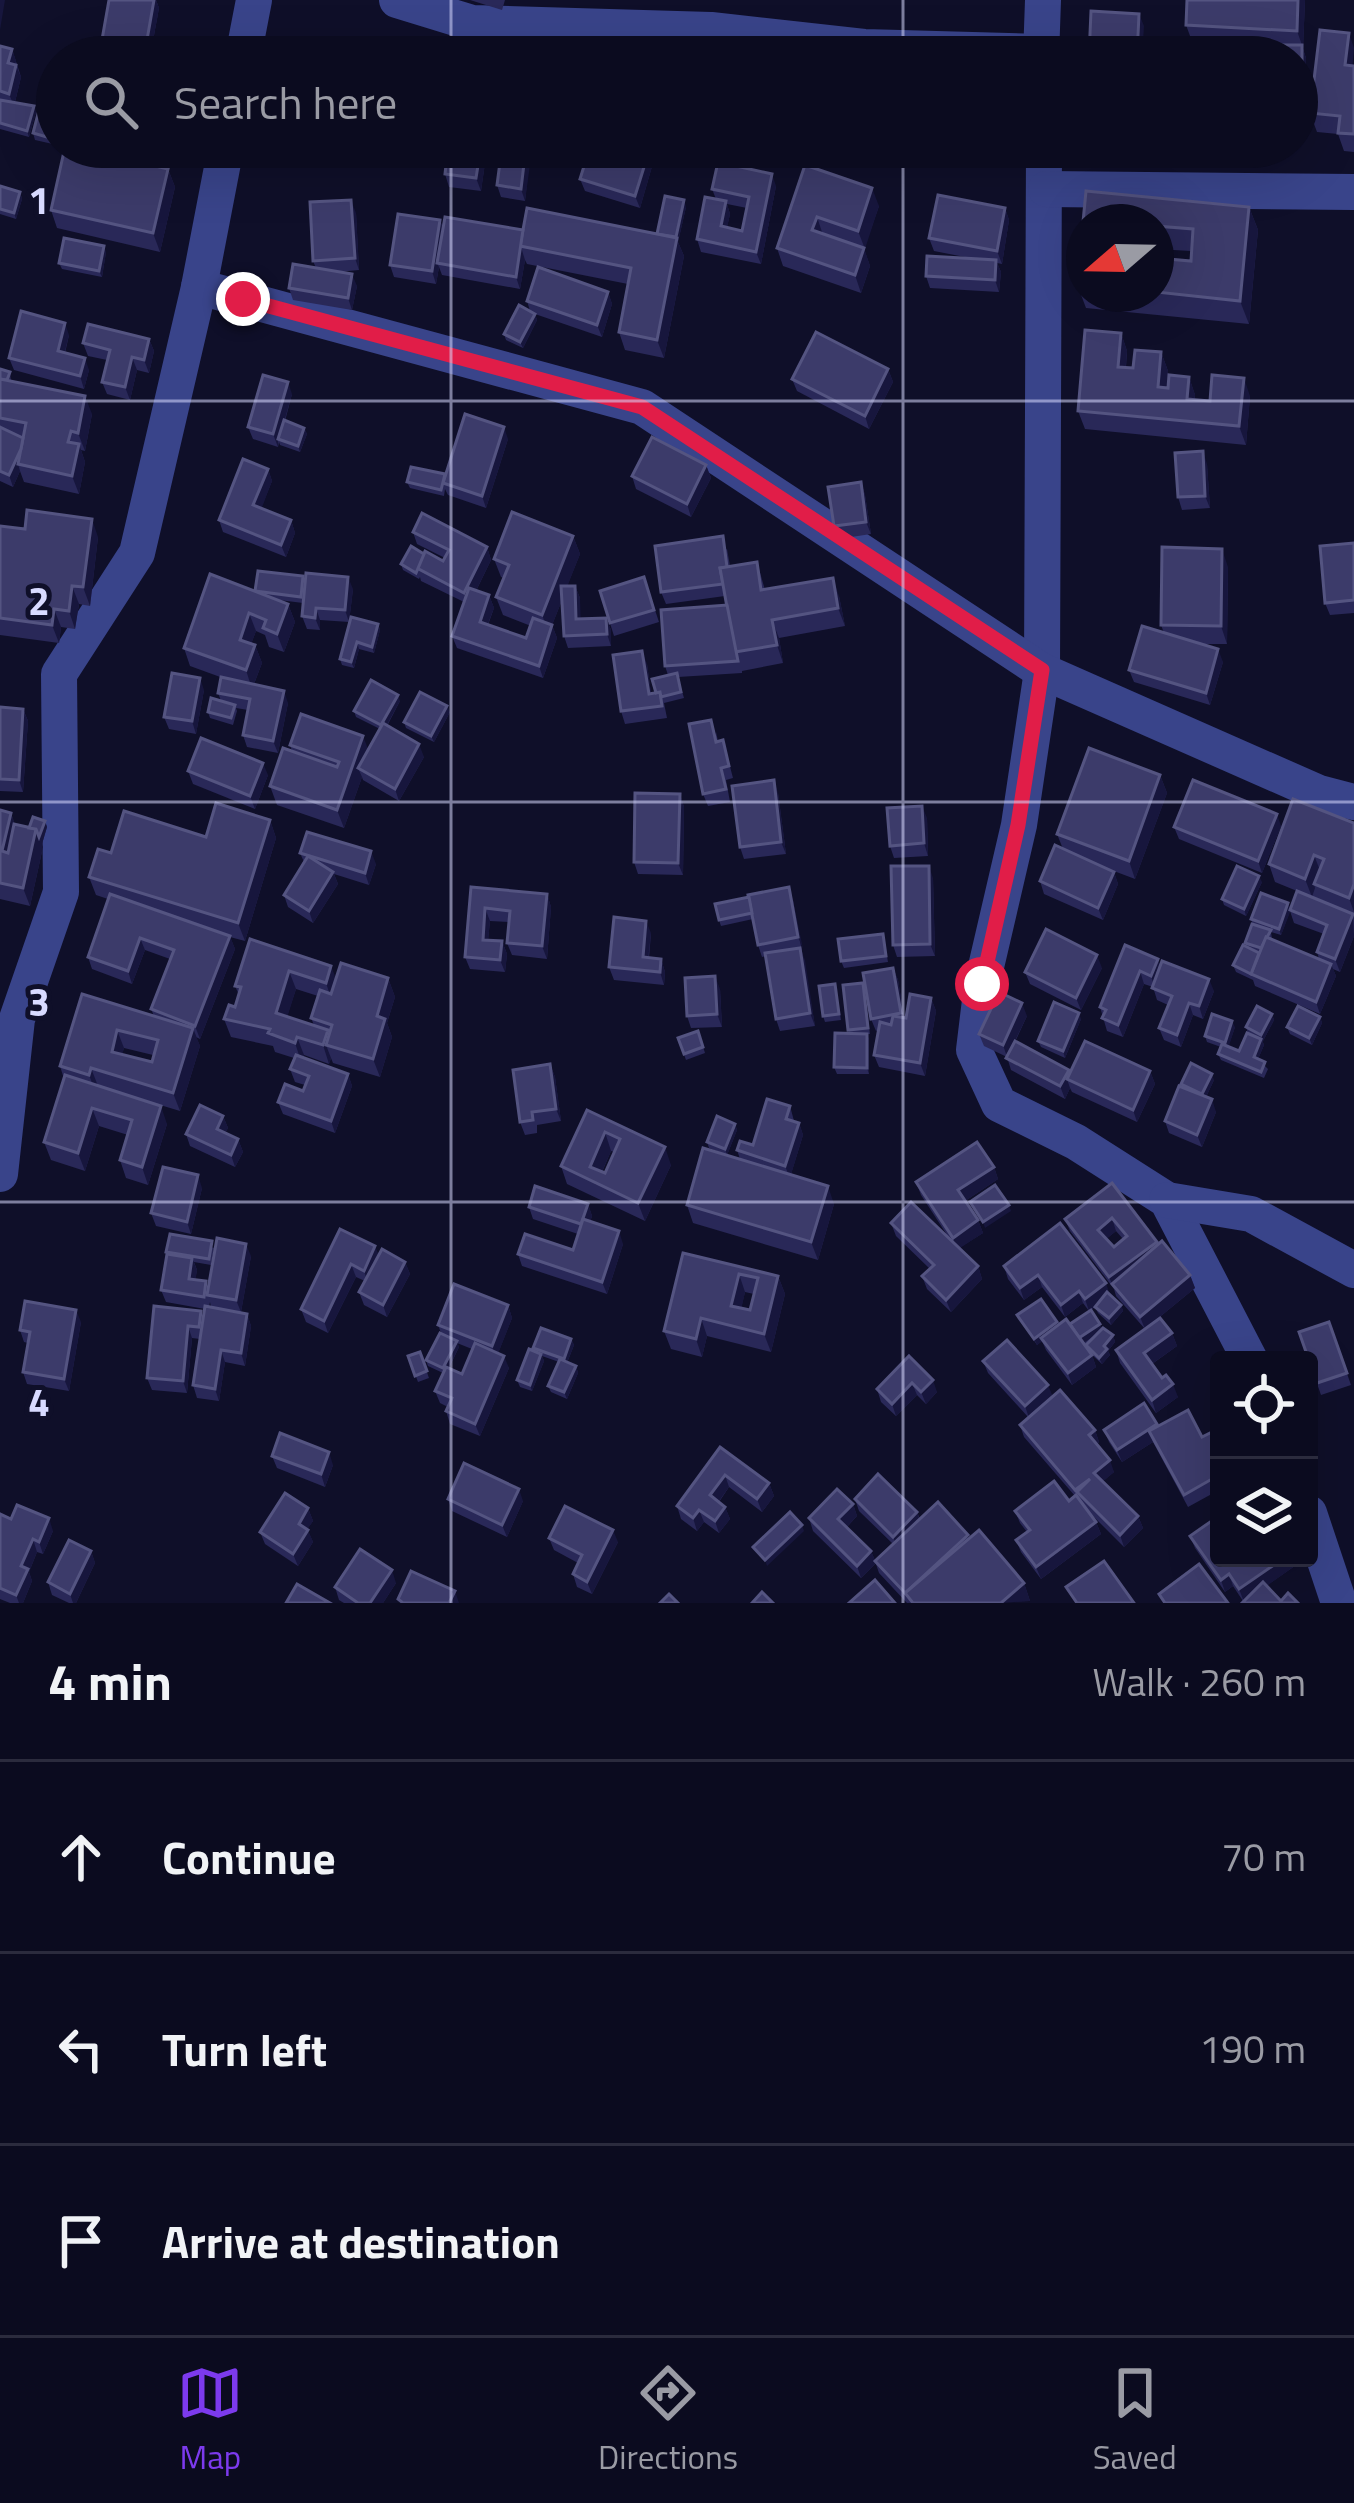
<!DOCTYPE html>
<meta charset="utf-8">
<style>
:root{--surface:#0b0b1f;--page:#141428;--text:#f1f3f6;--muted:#9a9ba4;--line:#2b2b3d;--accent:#7c3aed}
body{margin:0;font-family:"Titillium Web",sans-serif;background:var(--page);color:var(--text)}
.controls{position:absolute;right:36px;bottom:36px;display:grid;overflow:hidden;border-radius:12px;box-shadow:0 12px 48px #0002}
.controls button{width:108px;height:108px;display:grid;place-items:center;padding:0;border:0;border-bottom:3px solid var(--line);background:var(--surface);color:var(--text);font:60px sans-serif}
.compass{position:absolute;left:1066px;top:204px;width:108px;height:108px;border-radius:50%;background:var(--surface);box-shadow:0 12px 48px #0002;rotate:250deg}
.stop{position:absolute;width:36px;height:36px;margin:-27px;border:9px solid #e11d48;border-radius:50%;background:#fff}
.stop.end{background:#e11d48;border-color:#fff;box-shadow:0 3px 12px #0008}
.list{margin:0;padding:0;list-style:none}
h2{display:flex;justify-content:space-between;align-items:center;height:156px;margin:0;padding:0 48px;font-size:51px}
h2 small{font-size:39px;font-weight:400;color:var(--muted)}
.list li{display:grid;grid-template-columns:78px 1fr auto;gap:36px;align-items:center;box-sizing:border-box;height:192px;padding:0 48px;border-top:3px solid var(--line)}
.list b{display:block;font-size:45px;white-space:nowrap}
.list em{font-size:39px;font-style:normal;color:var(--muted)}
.icon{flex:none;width:66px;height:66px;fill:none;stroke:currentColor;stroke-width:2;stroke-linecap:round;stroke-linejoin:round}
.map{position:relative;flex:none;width:1354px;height:1603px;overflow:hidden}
.search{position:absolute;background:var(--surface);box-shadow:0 12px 48px #0002;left:36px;right:36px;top:36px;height:132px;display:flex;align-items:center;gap:30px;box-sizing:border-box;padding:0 42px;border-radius:66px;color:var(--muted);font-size:45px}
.sheet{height:732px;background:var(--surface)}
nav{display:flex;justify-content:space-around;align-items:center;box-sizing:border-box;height:168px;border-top:3px solid var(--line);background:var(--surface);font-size:33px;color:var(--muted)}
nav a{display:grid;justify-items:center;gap:6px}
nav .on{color:var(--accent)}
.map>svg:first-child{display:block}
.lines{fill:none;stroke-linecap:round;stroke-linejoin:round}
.minor{stroke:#39448a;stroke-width:36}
.wall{fill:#292858;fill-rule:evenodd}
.shaded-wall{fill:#17163d}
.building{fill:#3c3b6a;stroke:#545481;stroke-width:3;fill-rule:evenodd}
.route{stroke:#e11d48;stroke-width:15}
.grid{fill:none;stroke:#d8daff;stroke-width:3;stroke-opacity:0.55}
.grid-label{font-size:39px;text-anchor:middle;font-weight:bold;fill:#d8daff;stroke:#0f0f29;stroke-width:10;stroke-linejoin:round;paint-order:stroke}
</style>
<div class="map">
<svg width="1354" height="1603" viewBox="0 0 1354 1603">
<rect width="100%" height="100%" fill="#0f0f29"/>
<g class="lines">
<!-- minor -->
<g class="minor">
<path d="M397,0L472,23L711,30L864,47L1041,52"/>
<path d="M243,57L254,0"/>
<path d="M1041,57L1043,0"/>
<path d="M1044,147L1042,671L1019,825L982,984L974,1050L999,1104L1076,1142L1167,1200L1250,1360"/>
<path d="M1046,189L1354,192"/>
<path d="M199,287L642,407L1042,671L1319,793L1354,802"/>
<path d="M0,1174L17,1019L61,892L59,674L137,553L199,287L226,147"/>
<path d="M1167,1200L1251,1214L1354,1270"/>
<path d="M1309,1513L1339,1603"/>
</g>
</g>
<!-- wall -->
<g class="wall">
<path d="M109,0H156L159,8L150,57H102L100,51Z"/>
<path d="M470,0H505L502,10Z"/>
<path d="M1187,0H1305L1303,49L1306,58V136H1297V57L1251,47L1193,44L1186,25Z"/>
<path d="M0,46L12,49L21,77L15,102L36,112L29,137L0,129Z"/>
<path d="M1353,66H1354V152L1344,151L1338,134L1317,132L1310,113Z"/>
<path d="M57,115V145L35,140L33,133Z"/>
<path d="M63,147H75L168,169L175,187L160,252L57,228L51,210L65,147Z"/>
<path d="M136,147H164L163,152Z"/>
<path d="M290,147H331L329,156Z"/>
<path d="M448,147H531L525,201L501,197L497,185L500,158L486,156L481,191L449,187L445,174Z"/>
<path d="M653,163L640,208L585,191L580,179Z"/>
<path d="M805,165L879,206L864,249L870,266L861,293L783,266L777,248Z"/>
<path d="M0,186L20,192L22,199L16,219L0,214Z"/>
<path d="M776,186L761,264L701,252L697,239L716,199L712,189ZM727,204L747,208L742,231L727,227L730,214Z"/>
<path d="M1086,191L1249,207L1258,230L1249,324L1086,308L1077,284ZM1084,222H1156V249L1191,251V261L1156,258V294H1084Z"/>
<path d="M686,207L678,242L684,256L664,358L625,350L619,332L628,284L527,264L525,260L520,289L442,275L439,267L436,284L394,277L390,265L440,220L443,228L657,234Z"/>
<path d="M1005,208L1009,220L1002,264L997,263L1001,272L999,292L930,288L926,276L975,259L934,251L929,238Z"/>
<path d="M356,213L359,270L338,272L357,286L352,310L293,300L289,288L316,268L313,261Z"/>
<path d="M106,252L102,277L62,269L59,263Z"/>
<path d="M608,292L612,304L602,337L535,314L537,320L523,348L506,340L504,334L530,311L527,301Z"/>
<path d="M1121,333L1127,351L1126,367L1133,368L1161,352L1168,371L1166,388L1189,377L1195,395V400L1210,401L1250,396L1246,445L1085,429L1078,411Z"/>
<path d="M69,335L65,353L89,370L84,389L14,370L9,358Z"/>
<path d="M149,339L154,351L149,373L137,370L130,400L107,394L102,382L107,360L88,356L83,343Z"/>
<path d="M0,369L10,372L11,381L92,414L85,451L81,450L85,462L79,494L24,482L20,471L13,487L0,481Z"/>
<path d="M888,369L893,382L869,429L797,391L792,379Z"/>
<path d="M292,394L285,421L304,428L307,434L300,452L280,445L279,442L278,447L253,439L248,427Z"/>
<path d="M508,439L486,508L448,495L445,489L444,496L410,488L407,482L445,474Z"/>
<path d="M1207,464L1210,508L1182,510L1178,497Z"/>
<path d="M706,465L711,478L691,517L636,489L632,476Z"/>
<path d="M268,469L272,481L261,508L291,520L295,533L286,557L223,532L219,520Z"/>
<path d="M861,482L865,495L871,534L838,539L834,526Z"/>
<path d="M0,526L98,537L90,606L79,604L75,629L61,627L59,643L0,635Z"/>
<path d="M413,532L487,547L491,560L476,591L489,595L494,608L488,625L526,638L531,626L503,615L496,597L504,578L501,577L494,559L573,536L580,554L567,586H575L580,598V619L606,618L611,630V646L568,648L564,636L562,600L552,625L557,638L543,678L457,648L452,636L464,602L421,581L420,577L419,579L403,570L401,564L424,554L443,561L445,558L417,544Z"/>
<path d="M1354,543V613L1330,615L1325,603Z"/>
<path d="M727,549L730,566L757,562L765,590L839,596L845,626L779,638L783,663L742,671V673L678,677L684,698L664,703L667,718L625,724L621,711L647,664L651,694L656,693L668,675L665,666L727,605L725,596L666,604L661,592Z"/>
<path d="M1228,567L1227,644H1200L1223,662L1210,705L1134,682L1129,670L1164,633L1161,625Z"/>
<path d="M303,576L305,583L303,603L279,600L288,604L295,622L284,652L269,647L265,635L256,631L251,644L255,645L262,663L254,684L288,703L278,753L247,747L243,735L248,710L236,708L237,711L233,725L210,718L208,712L221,701L218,693L223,678L190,666L184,648L255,591Z"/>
<path d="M644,577L659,622L614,636L600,591Z"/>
<path d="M353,589L349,622L320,620V630L307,629L302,616Z"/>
<path d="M378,624L380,630L374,653L359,649L354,668L342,665L340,659Z"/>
<path d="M204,690L196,734L169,729L164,717Z"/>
<path d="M400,701L387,726L424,757L399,801L363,780L362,777L344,828L277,805L270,786L292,751L290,745L368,750L380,729L356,717L354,711Z"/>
<path d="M0,707L23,709L28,721L23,792L0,791Z"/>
<path d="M450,712L434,742L406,728L404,722Z"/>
<path d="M716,732L718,741L723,740L733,778L726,780L730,802L708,806L703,794Z"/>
<path d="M188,771L268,775L255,809L193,784Z"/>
<path d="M1160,775L1167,793L1135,879L1098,865L1114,872L1118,884L1103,920L1044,894L1040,881L1063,849L1057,834Z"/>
<path d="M778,793L786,854L744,859L740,847Z"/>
<path d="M680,794L684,807L683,875L638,874L634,862Z"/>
<path d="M0,810L11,813L15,825L29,828L45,821L47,827L42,844L43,847L30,906L0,899Z"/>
<path d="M927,818L928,856L894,858L890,846Z"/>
<path d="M270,820L276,838L245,941L230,937L235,949L200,1039L196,1037L200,1046L180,1111L137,1098L167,1124L148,1185L126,1178L120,1160L128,1135L99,1126L85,1171L51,1160L44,1142L64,1079L60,1066L82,994L154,1016L151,1009L170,959L145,950L132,984L92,969L88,957L108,899L96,895L89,877L111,853L206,837ZM124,1048L153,1055L152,1062L122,1054Z"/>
<path d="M1354,823V936L1340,972L1333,969L1336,976L1320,1014L1255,986L1253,980L1236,972L1233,965L1247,947L1245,943L1253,925L1251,919L1288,903L1290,909L1297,891L1275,882L1269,864ZM1290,911L1294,923L1324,934L1317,952L1319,959L1272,939L1271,932L1281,935Z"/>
<path d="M1281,826L1262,873L1179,839L1174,827Z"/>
<path d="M300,853L376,864L369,885L334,874L338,884L313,923L288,907L284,895L304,862Z"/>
<path d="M933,878L935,956L897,957L893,945Z"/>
<path d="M1262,882L1246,916L1224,905L1222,899Z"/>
<path d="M471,887L547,894L551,907L547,959L512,955L507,943L509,922L490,921L488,940L502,941L507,954L505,972L470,969L465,957Z"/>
<path d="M793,900L815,1026L780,1031L776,1019L766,956L762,957L758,945L753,919L721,926L719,920Z"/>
<path d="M651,933L649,958L661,959L665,972L664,985L614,980L609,967Z"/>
<path d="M883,934L888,962L844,968L841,961Z"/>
<path d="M250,939L336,978H388L395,997L387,1023L392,1037L380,1077L333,1063L331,1058L329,1064L304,1055L303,1057L348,1074L352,1086L335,1133L283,1114L278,1102L303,1091L305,1085L295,1082L290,1069L294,1058L275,1052L273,1046L231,1037L224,1019L235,1007L239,995L235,986ZM296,989L318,996L311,1018L314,1025L287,1016Z"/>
<path d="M1125,945L1158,959L1160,966L1214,991L1203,1019L1193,1015L1181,1047L1164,1040L1159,1028L1168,1005L1157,1000L1153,987L1144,984L1123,1037L1107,1031L1100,1007Z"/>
<path d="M893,968L898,980L904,1018L931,998L936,1011L925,1076L879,1067L874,1055L878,1030L876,1031L871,1019Z"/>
<path d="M1102,968L1081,1010L1030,984L1025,972Z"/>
<path d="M863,983L870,1034H867L869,1040V1074H837L834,1067L849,1033L848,1030Z"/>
<path d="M835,984L841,1020L825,1022L823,1016Z"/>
<path d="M720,989L722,1027L691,1028L687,1016Z"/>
<path d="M1272,1014L1274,1020L1263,1041L1262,1040L1264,1045L1258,1059L1268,1069L1264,1078L1221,1060L1218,1054L1221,1047L1207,1042L1205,1036L1235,1027L1228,1047L1239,1051L1248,1033L1246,1027Z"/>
<path d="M1027,1016L1014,1044L1069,1070L1070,1073L1150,1071L1155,1084L1137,1122L1072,1092L1070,1088L1065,1099L1011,1070L1007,1057L984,1046L979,1034Z"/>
<path d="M1320,1017L1322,1023L1312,1045L1290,1034L1287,1027Z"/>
<path d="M1081,1019L1065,1058L1041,1047L1038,1041Z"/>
<path d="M698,1031L705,1053L686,1060L678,1038Z"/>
<path d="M550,1064L555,1077L561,1121L537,1125V1133L525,1135L520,1122Z"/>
<path d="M1214,1080L1206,1097L1216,1112L1202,1147L1169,1133L1165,1121L1182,1087L1181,1084Z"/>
<path d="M790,1106L794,1121L799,1123L803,1135L791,1174L834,1204L818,1260L693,1223L687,1205L740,1159L737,1150L753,1145Z"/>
<path d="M587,1110L671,1165L645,1221L567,1184L561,1166ZM611,1151L614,1152L605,1173L602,1172Z"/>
<path d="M223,1116L228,1128L225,1133L238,1139L243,1152L235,1167L190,1146L186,1134Z"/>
<path d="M735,1124L737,1130L727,1155L709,1148L707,1142Z"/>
<path d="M994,1167L998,1179L965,1201L978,1220L983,1233L959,1248L978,1266L982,1279L951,1312L927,1289L922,1276L930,1269L896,1236L891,1223L951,1241L921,1195L916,1182Z"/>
<path d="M1112,1183L1158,1245L1190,1275L1195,1288L1145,1329L1116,1296L1114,1289L1070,1231L1065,1219ZM1116,1231L1123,1239L1114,1247L1106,1239Z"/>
<path d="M202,1188L191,1234L156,1226L151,1213Z"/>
<path d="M588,1204L592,1216L590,1222L623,1244L607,1294L522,1266L518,1254L573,1250L578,1234L533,1219L529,1207Z"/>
<path d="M340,1229L379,1255L405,1262L410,1274L387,1317L364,1305L359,1292L365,1281L356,1277L328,1333L306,1322L301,1309Z"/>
<path d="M170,1234L214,1248L211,1265L194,1262L197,1270L195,1280L208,1286L251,1256L241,1312L211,1307L210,1302L209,1307L247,1314L251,1326L245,1366L225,1362L219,1401L197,1398L193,1385L200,1339L192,1338L187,1393L152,1390L147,1378L201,1311L203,1317L205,1309L166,1302L161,1290Z"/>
<path d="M683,1253L778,1276L785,1294L771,1352L707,1336L702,1357L671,1349L664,1331ZM745,1292L754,1294L750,1310L741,1308Z"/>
<path d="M1004,1266L1110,1295L1121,1305L1123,1311L1111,1325L1098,1313L1095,1307L1091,1310L1102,1329L1113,1335L1115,1342L1108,1351L1110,1355L1102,1364L1092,1355L1096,1367L1072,1385L1046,1350L1042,1341L1037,1345L1017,1315L1059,1325H1070L1089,1311L1083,1303L1065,1317L1042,1287L1024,1300L1008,1279Z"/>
<path d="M508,1305L512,1318L498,1353L509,1368L480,1436L450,1424L446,1411L448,1407L440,1403L435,1391L443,1373L428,1366L426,1360L441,1333L438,1325ZM457,1343L472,1349L462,1374L449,1368L459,1347Z"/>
<path d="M81,1322L69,1391L27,1384L23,1372L28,1343L24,1342L20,1330Z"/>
<path d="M1329,1322L1351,1385L1321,1395L1299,1332Z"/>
<path d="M1172,1333L1177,1346L1152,1364L1178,1397L1156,1413L1120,1363L1116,1350Z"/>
<path d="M571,1339L574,1345L567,1363L576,1366L578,1373L567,1399L551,1392L548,1386L559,1362L542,1356L544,1361L532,1391L520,1387L517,1380L535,1352L533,1348Z"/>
<path d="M420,1352L429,1378L418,1382L408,1356Z"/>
<path d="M909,1356L937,1392L926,1404L917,1395L896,1416L881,1402L877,1389Z"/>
<path d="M983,1361L1053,1396L1095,1430L1099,1442L1097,1444L1114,1472L1103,1481L1138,1516L1143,1528L1124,1547L1085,1508L1096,1522L1101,1534L1041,1579L1021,1552L1016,1540L1027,1532L1020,1523L1015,1511L1069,1501L1075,1496L1024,1437L1020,1425L1028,1417L988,1373Z"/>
<path d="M1158,1426L1202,1437L1219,1435V1490L1188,1507L1153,1442L1122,1462L1109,1442L1104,1430Z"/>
<path d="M720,1447L769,1483L774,1496L762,1512L729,1487L719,1502L725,1507L730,1519L719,1533L704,1522L697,1531L681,1519L677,1506Z"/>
<path d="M272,1456L333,1465L325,1487L277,1468Z"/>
<path d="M448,1499L523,1501L507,1537L452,1511Z"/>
<path d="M855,1499L917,1512L920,1519L969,1538L1024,1583L1030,1601L907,1603L879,1573L875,1561L893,1544L859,1511Z"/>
<path d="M853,1504L857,1516L847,1527L871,1551L876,1563L861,1578L813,1531L809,1518Z"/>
<path d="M308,1508L313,1521L307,1529L313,1542L298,1566L265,1544L260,1532Z"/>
<path d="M0,1514L53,1531L43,1554L37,1552L29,1572L32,1581L23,1603H10L0,1599Z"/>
<path d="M1190,1536L1219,1558L1299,1563L1266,1586L1281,1601L1298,1603L1243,1601L1233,1586L1225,1592L1195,1548Z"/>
<path d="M549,1538L618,1542L592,1594L577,1587L573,1574L578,1563L554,1550Z"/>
<path d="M91,1551L95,1563L76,1603H69L52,1595L48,1582Z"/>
<path d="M396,1583L383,1603H344L339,1600L335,1587Z"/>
</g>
<!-- shaded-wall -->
<g class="shaded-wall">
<path d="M0,0H5L0,30Z"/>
<path d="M154,0H156L159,8L150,57H144Z"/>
<path d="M1298,0H1305L1303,49L1306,58V136L1302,124V45L1297,31Z"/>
<path d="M1139,14L1144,26L1142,57H1137Z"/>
<path d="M1349,33L1354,48L1351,83L1345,65Z"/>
<path d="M12,49L16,61L13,75L8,63Z"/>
<path d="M16,65L21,77L14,106L9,94Z"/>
<path d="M34,106L36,112L29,137L27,131Z"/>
<path d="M481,147L486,156L481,191L476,178Z"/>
<path d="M526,147H531L532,150L525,201L521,189Z"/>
<path d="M649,151L653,163L640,208L635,196Z"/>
<path d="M168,169L175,187L160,252L153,233Z"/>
<path d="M772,174L776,186L761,264L756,252Z"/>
<path d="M872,188L879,206L865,249L858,231Z"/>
<path d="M20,192L22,199L16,219L14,213Z"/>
<path d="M351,200L356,213L359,270L355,258Z"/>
<path d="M684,200L686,207L678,242L684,256L664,358L657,340Z"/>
<path d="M726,201L730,214L725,238L721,226Z"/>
<path d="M1249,207L1258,230L1249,324L1240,301Z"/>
<path d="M1005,208L1009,220L1002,264L997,251Z"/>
<path d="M817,217L823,235L812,230Z"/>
<path d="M440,220L444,233L437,263L439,267L436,284L432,271Z"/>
<path d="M104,246L106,252L102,277L99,271Z"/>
<path d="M521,247L525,260L520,289L516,277Z"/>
<path d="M864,248L870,266L861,293L855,275Z"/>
<path d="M996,260L1001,272L999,292L995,280Z"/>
<path d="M352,274L357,286L352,310L348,298Z"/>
<path d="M608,292L612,304L602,337L597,325Z"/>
<path d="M535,314L537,320L523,348L520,342Z"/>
<path d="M65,323L69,335L62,363L58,351Z"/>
<path d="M1121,333L1127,351L1124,385L1118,367Z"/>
<path d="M149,339L154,351L149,373L144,360Z"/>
<path d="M1161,352L1168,371L1165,405L1158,387Z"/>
<path d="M132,357L137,370L130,400L125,387Z"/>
<path d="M85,358L89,370L84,389L80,376Z"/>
<path d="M888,369L893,382L869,429L865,416Z"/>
<path d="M1189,377L1195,395L1193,417L1187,399Z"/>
<path d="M1244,378L1250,396L1246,445L1239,426Z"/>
<path d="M288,382L292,394L279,440L278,439V447L273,434Z"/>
<path d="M85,396L92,414L85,451L78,433Z"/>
<path d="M504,427L508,439L486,508L482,496Z"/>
<path d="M304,428L307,434L300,452L298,446Z"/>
<path d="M25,439L18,464L20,471L13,487L9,475Z"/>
<path d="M79,444L85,462L79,494L72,476Z"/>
<path d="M1203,451L1207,464L1210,508L1205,496Z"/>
<path d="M706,465L711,478L691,517L687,504Z"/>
<path d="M268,469L272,481L258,518L253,505Z"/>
<path d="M861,482L865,495L871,534L866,522Z"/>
<path d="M92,519L98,537L90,606L83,587Z"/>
<path d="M291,520L295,533L286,557L281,545Z"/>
<path d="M573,536L580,554L549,633L542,615Z"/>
<path d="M487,547L491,560L469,605L464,593Z"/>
<path d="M1222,549L1228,567L1227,644L1221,626Z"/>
<path d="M348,577L353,589L349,622L345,610Z"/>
<path d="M833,578L839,596L845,626L838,608Z"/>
<path d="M72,586L79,604L75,629L69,611Z"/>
<path d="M575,586L580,598L581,632L576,619Z"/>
<path d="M489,595L494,608L484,634L480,622Z"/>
<path d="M288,604L295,622L284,652L277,634Z"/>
<path d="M316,608L320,620V630L315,618Z"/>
<path d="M54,609L61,627L59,643L52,625Z"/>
<path d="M249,613L256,631L246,658L240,640Z"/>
<path d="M606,618L611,630V646L607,634Z"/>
<path d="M772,620L779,638L783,663L777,645Z"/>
<path d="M378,624L380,630L374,653L372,647Z"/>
<path d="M552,625L557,638L543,678L539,666Z"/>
<path d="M357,642L359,649L354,668L351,662Z"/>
<path d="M255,645L262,663L252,689L246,670Z"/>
<path d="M1218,649L1223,662L1210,705L1206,693Z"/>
<path d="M642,651L647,664L653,707L649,694Z"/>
<path d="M200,678L204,690L196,734L192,721Z"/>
<path d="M284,691L288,703L278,753L273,741Z"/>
<path d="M398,695L400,701L383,732L381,725Z"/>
<path d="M447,706L450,712L434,742L431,736Z"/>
<path d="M23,709L28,721L23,792L19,780Z"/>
<path d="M363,736L370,754L358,768L362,777L344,828L337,810Z"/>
<path d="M419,744L424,757L399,801L395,789Z"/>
<path d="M263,763L268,775L255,809L250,796Z"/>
<path d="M1160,775L1167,793L1135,879L1129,861Z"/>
<path d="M774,780L778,793L786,854L781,842Z"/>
<path d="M680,794L684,807L683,875L678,863Z"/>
<path d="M922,806L927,818L928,856L924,843Z"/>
<path d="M11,813L17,831L9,870L2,851Z"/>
<path d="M1277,814L1281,826L1262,873L1258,861Z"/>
<path d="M270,820L276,838L245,941L238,923Z"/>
<path d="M45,821L47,827L42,844L43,847L30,906L23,888L36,829Z"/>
<path d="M371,851L376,864L369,885L365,873Z"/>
<path d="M1314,855L1321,873L1314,884L1315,888L1312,897L1305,879Z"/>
<path d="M929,866L933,878L935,956L930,944Z"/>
<path d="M333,872L338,884L313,923L309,911Z"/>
<path d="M1114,872L1118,884L1103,920L1098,908Z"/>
<path d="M1259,876L1262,882L1246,916L1244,909Z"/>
<path d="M1354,884V912L1349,898Z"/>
<path d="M789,887L793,900L803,949L798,937Z"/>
<path d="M547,894L551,907L547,959L542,946Z"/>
<path d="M1288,903L1291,910L1281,935L1279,929Z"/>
<path d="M485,908L490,921L487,952L483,940Z"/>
<path d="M1353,914L1354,936L1340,972L1335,959Z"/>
<path d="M646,921L651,933L647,970L643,957Z"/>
<path d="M230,936L235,949L200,1039L195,1026Z"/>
<path d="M140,938L145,950L132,984L128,971Z"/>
<path d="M502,941L507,954L505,972L500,960Z"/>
<path d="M800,948L805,960L815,1026L810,1013Z"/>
<path d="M1097,955L1102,968L1081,1010L1076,998Z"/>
<path d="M661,959L665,972L664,985L660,972Z"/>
<path d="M1158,959L1162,971L1155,988L1151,976Z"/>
<path d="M1331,964L1336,976L1320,1014L1316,1002Z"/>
<path d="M331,966L338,984L332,1001L326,983Z"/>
<path d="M893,968L898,980L906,1026L901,1013Z"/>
<path d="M289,971L296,989L283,1031L276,1013Z"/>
<path d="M1140,971L1144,984L1123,1037L1118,1025Z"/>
<path d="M715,976L720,989L722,1027L717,1014Z"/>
<path d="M388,978L395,997L387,1023L392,1037L380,1077L373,1059L377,1016Z"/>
<path d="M1209,979L1214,991L1203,1019L1199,1006Z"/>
<path d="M931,998L936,1011L925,1076L920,1063Z"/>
<path d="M1022,1003L1027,1016L1007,1057L1003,1045Z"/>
<path d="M1189,1003L1193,1015L1181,1047L1177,1035Z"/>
<path d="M1079,1013L1081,1019L1065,1058L1063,1051Z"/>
<path d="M1272,1014L1274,1020L1263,1041L1261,1035Z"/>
<path d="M1320,1017L1322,1023L1312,1045L1309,1038Z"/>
<path d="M1232,1021L1235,1027L1228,1049L1225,1043Z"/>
<path d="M193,1028L200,1046L180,1111L173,1093Z"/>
<path d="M117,1030L124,1048L118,1070L112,1052Z"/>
<path d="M328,1030L334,1047L326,1045L331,1058L329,1064L323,1045Z"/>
<path d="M867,1034L869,1040V1074L867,1068Z"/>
<path d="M297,1037L304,1055L301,1061L295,1043Z"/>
<path d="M1261,1039L1264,1045L1256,1064L1254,1057Z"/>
<path d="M550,1064L555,1077L561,1121L556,1109Z"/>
<path d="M91,1068L98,1086L96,1093L89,1075Z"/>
<path d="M1069,1070L1074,1082L1067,1079L1070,1088L1065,1099L1060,1086Z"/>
<path d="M1150,1071L1155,1084L1137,1122L1133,1110Z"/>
<path d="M348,1074L352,1086L335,1133L331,1121Z"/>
<path d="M1212,1074L1214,1080L1204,1101L1202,1094Z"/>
<path d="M1212,1099L1216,1112L1202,1147L1197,1135Z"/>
<path d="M161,1106L167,1124L148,1185L142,1167Z"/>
<path d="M92,1108L99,1126L85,1171L78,1153Z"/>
<path d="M223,1116L228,1128L221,1141L217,1129Z"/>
<path d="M799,1123L803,1135L790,1178L785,1166Z"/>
<path d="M735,1124L737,1130L727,1155L725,1149Z"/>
<path d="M605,1132L611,1151L596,1185L590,1167Z"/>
<path d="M238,1139L243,1152L235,1167L231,1155Z"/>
<path d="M665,1147L671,1165L645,1221L638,1203Z"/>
<path d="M994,1167L998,1179L962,1203L958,1190Z"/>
<path d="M198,1175L202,1188L191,1234L187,1222Z"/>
<path d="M828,1186L834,1204L818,1260L811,1242Z"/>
<path d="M588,1204L592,1216L585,1236L581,1224Z"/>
<path d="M1009,1205L1011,1211L985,1228L983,1222Z"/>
<path d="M1112,1218L1116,1231L1103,1242L1098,1230Z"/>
<path d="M978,1220L983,1233L957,1250L953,1238Z"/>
<path d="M619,1231L623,1244L607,1294L602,1282Z"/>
<path d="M1157,1242L1161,1254L1112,1284L1109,1277Z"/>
<path d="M246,1244L251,1256L241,1312L236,1300Z"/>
<path d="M375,1246L380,1258L368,1283L364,1271Z"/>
<path d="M192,1258L197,1270L194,1291L189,1279Z"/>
<path d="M405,1262L410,1274L387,1317L383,1305Z"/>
<path d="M351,1264L356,1277L328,1333L324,1321Z"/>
<path d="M978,1266L982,1279L951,1312L946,1300Z"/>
<path d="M739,1274L745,1292L738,1324L731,1306Z"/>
<path d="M1038,1275L1042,1287L1024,1300L1020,1288Z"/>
<path d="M1190,1275L1195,1288L1145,1329L1140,1317Z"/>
<path d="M778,1276L785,1294L771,1352L764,1334Z"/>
<path d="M1106,1283L1110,1295L1089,1311L1085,1299Z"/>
<path d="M1079,1291L1083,1303L1065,1317L1061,1305Z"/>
<path d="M508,1305L512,1318L496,1359L492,1346Z"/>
<path d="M1121,1305L1123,1311L1111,1325L1109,1318Z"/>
<path d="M76,1310L81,1322L69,1391L64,1379Z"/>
<path d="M247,1314L251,1326L245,1366L241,1353Z"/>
<path d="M701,1318L707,1336L702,1357L696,1339Z"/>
<path d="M1057,1322L1060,1328L1037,1345L1034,1339Z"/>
<path d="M1100,1324L1103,1330L1082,1344L1079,1338Z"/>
<path d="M188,1326L192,1338L187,1393L183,1381Z"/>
<path d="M1172,1333L1177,1346L1149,1366L1144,1353Z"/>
<path d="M1113,1335L1115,1342L1108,1351L1110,1355L1102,1364L1099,1358L1104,1346Z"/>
<path d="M571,1339L574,1345L566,1365L564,1359Z"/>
<path d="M457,1341L459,1347L445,1375L443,1368Z"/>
<path d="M221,1350L225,1362L219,1401L215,1389Z"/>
<path d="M541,1354L544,1361L532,1391L530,1385Z"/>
<path d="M1092,1355L1096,1367L1072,1385L1068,1373Z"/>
<path d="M504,1356L509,1368L480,1436L475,1424Z"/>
<path d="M576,1366L578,1373L567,1399L564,1392Z"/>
<path d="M933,1380L937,1392L926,1404L921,1392Z"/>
<path d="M912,1383L917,1395L896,1416L892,1404Z"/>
<path d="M1173,1384L1178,1397L1156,1413L1152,1400Z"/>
<path d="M1048,1385L1053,1397L1029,1418L1025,1406Z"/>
<path d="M1157,1424L1162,1436L1149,1431L1153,1442L1122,1462L1117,1450Z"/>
<path d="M1095,1430L1099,1442L1094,1448L1089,1435Z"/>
<path d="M329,1452L333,1465L325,1487L321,1474Z"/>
<path d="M1110,1460L1114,1472L1099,1485L1094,1473Z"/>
<path d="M725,1475L729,1487L714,1508L710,1495Z"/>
<path d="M769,1483L774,1496L762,1512L757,1499Z"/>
<path d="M519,1489L523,1501L507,1537L502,1525Z"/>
<path d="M853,1504L857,1516L843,1531L838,1519Z"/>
<path d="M725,1507L730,1519L719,1533L715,1521Z"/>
<path d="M308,1508L313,1521L303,1536L299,1524Z"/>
<path d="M699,1510L704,1522L697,1531L693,1518Z"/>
<path d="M917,1512L921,1524L898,1549L893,1537Z"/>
<path d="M1138,1516L1143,1528L1124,1547L1120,1535Z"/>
<path d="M49,1518L53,1531L43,1554L39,1542Z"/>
<path d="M1096,1522L1101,1534L1041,1579L1036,1567Z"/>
<path d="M802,1525L804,1531L767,1566L765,1560Z"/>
<path d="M308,1530L313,1542L298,1566L293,1554Z"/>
<path d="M613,1530L618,1542L592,1594L587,1582Z"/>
<path d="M33,1539L37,1552L29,1572L32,1581L23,1603H19L16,1595L21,1566Z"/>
<path d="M91,1551L95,1563L76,1603H73L70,1594Z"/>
<path d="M871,1551L876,1563L861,1578L857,1566Z"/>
<path d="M1284,1558H1297L1299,1563L1244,1602L1239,1589Z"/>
<path d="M392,1570L396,1583L383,1603H370Z"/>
<path d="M1229,1574L1233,1586L1225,1592L1221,1580Z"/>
<path d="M1024,1583L1030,1601L1001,1603Z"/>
<path d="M455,1591L459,1603H449Z"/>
</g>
<!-- building -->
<g class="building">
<path d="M109,0H154L144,57H133L100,51Z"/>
<path d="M1187,0H1298L1297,31L1186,25Z"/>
<path d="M1091,11L1139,14L1137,57H1089Z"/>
<path d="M1320,30L1349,33L1345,65L1354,66V134L1338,133L1340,116L1310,113Z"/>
<path d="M794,41L834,49L832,57H791Z"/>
<path d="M292,43L311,46L309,57H289Z"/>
<path d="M1251,45H1302V124H1297V57H1251Z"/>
<path d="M0,46L12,49L8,63L16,65L9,94L0,91Z"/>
<path d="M457,49L508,56L456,57Z"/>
<path d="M311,52L355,56V57H310Z"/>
<path d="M0,100L34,106L27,131L0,123Z"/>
<path d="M39,110L57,115V140L33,133Z"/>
<path d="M65,147H75L168,169L153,233L51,210Z"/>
<path d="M448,147H481L476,178L445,174Z"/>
<path d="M502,147H526L521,189L497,185Z"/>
<path d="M590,147H636L649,151L635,196L580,179Z"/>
<path d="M718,162L772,174L756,252L697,239L705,197L726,201L721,226L742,231L749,197L712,189Z"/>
<path d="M805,165L872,188L858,231L817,217L812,230L864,248L855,275L777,248Z"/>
<path d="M0,186L20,192L14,213L0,209Z"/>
<path d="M1086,191L1249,207L1240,301L1156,292V258L1191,261L1193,229L1156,226V222H1084V285L1077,284Z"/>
<path d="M938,195L1005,208L997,251L929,238Z"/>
<path d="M665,196L684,200L676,237L657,234Z"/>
<path d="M351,200L355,258L313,261L310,202Z"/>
<path d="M527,208L677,238L657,340L619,332L631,268L520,246Z"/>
<path d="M398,214L440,220L432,271L390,265Z"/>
<path d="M445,217L523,230L516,277L437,263Z"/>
<path d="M64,238L104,246L99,271L59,263Z"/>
<path d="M927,256L996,260L995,280L926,276Z"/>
<path d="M293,264L352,274L348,298L289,288Z"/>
<path d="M538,267L608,292L597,325L527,301Z"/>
<path d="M519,305L535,314L520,342L504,334Z"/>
<path d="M21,311L65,323L58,351L85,358L80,376L9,358Z"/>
<path d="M88,324L149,339L144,360L132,357L125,387L102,382L110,350L83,343Z"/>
<path d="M1085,330L1121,333L1118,367L1133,368L1135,350L1161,352L1158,387L1168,388L1169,375L1189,377L1187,399L1210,401L1212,375L1244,378L1239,426L1078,411Z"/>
<path d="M816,332L888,369L865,416L792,379Z"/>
<path d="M0,369L10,372L7,380L0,379Z"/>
<path d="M263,375L288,382L273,434L248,427Z"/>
<path d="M0,379L85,396L78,433L71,431L68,442L79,444L72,476L18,464L26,423L0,418Z"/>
<path d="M465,414L504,427L482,496L443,483Z"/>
<path d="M284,420L304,428L298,446L278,439Z"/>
<path d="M0,427L23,438L21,449L9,475L0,471Z"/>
<path d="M652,437L706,465L687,504L632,476Z"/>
<path d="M1203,451L1205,496L1178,497L1175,453Z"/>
<path d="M243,459L268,469L253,505L291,520L281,545L219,520Z"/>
<path d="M411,467L445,474L441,490L407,482Z"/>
<path d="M861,482L866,522L834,526L828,487Z"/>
<path d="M27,510L92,519L83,587L72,586L69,611L54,609L52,625L0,618V526L25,529Z"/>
<path d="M512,512L573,536L542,615L496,597L509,565L494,559Z"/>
<path d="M422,513L487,547L464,593L417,568L425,551L443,561L449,550L413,532Z"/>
<path d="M723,536L727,567L720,568L723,584L661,592L655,546Z"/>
<path d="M1354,543V600L1325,603L1320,546Z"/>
<path d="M411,546L424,554L416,573L401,564Z"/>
<path d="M1162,547L1222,549L1221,626L1161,625Z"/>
<path d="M757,562L761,590L833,578L838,608L772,620L777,645L735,652L720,568Z"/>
<path d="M258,571L303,576L301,597L255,591Z"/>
<path d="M306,573L348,577L345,610L316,608L315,618L302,616Z"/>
<path d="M210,574L288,604L277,634L263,628L266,620L249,613L240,640L255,645L246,670L184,648Z"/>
<path d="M644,577L654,610L610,623L600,591Z"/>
<path d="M561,586H575L576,619L606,618L607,634L564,636Z"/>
<path d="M469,588L489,595L480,622L526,638L533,618L552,625L539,666L452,636Z"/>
<path d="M727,605L738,661L665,666L661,610Z"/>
<path d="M351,617L378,624L372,647L357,642L351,662L340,659Z"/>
<path d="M1142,626L1218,649L1206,693L1129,670Z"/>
<path d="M642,651L649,694L660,692L662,706L621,711L613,655Z"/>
<path d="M172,673L200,678L192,721L164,717Z"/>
<path d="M677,673L681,692L661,697L660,692L656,693L652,679Z"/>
<path d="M221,677L284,691L273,741L243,735L250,699L218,693Z"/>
<path d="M371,680L398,695L381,725L354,711Z"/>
<path d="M420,692L447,706L431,736L404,722Z"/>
<path d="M211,698L235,705L231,718L208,712Z"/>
<path d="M0,707L23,709L19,780L0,779Z"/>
<path d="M301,714L363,736L337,810L270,786L283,748L337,767L339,762L290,745Z"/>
<path d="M711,720L716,742L723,740L729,766L721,768L726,789L703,794L689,724Z"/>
<path d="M383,723L419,744L395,789L358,768Z"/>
<path d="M201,738L263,763L250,796L188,771Z"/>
<path d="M1089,748L1160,775L1129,861L1057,834Z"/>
<path d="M774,780L781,842L740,847L732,786Z"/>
<path d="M1193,780L1277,814L1258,861L1174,827Z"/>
<path d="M635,793L680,794L678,863L634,862Z"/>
<path d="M1293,799L1354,823V884L1349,898L1314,884L1324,859L1314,855L1305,879L1269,864Z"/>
<path d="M216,803L270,820L238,923L89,877L98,849L111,853L124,811L206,837Z"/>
<path d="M922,806L924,843L890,846L887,808Z"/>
<path d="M0,810L11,813L2,851L8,853L14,824L36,829L23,888L0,883Z"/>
<path d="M33,817L45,821L39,837L36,829L29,828Z"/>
<path d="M307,832L371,851L365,873L300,853Z"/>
<path d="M1055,845L1114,872L1098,908L1040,881Z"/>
<path d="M308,856L333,872L309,911L284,895Z"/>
<path d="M891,866H929L930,944L893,945Z"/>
<path d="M1237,866L1259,876L1244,909L1222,899Z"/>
<path d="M471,887L547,894L542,946L507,943L510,911L485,908L483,940L502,941L500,960L465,957Z"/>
<path d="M789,887L798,937L758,945L748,895Z"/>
<path d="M1297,891L1353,914L1335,959L1317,952L1327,925L1290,910Z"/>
<path d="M1261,893L1288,903L1279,929L1251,919Z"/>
<path d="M110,894L230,936L195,1026L151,1009L174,950L140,938L128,971L88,957Z"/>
<path d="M749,897L752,913L719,920L715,904Z"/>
<path d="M614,917L646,921L643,957L661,959L660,972L609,967Z"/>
<path d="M1252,924L1271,930L1261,948L1245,943Z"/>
<path d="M1046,929L1097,955L1076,998L1025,972Z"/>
<path d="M883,934L886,956L841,961L838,939Z"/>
<path d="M1266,937L1331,964L1316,1002L1251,974Z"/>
<path d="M250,939L331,966L326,983L289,971L276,1013L328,1030L323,1045L297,1037L295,1043L268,1033L270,1029L224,1019L229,1005L235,1007L241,987L235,986Z"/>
<path d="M1125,945L1158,959L1151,976L1140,971L1118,1025L1102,1018L1106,1010L1100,1007Z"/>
<path d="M1243,945L1259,953L1251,974L1233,965Z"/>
<path d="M800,948L810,1013L776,1019L765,953Z"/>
<path d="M1162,961L1209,979L1199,1006L1189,1003L1177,1035L1159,1028L1172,996L1152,988Z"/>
<path d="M341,963L388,978L377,1016L385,1019L373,1059L326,1045L332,1025L311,1018L320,990L331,994Z"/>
<path d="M893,968L901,1013L871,1019L863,973Z"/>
<path d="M715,976L717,1014L687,1016L685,978Z"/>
<path d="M863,983L868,1028L848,1030L843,985Z"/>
<path d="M835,984L839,1014L823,1016L819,986Z"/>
<path d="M999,992L1022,1003L1003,1045L979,1034Z"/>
<path d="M82,994L193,1028L173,1093L91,1068L89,1075L60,1066ZM117,1030L158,1040L152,1062L112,1052Z"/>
<path d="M910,994L931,998L920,1063L874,1055L880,1022L891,1025L893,1016L906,1018Z"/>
<path d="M1054,1002L1079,1013L1063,1051L1038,1041Z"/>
<path d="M1257,1006L1272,1014L1261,1035L1246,1027Z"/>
<path d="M1298,1006L1320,1017L1309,1038L1287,1027Z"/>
<path d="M1212,1014L1232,1021L1225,1043L1205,1036Z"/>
<path d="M698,1031L703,1047L684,1054L678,1038Z"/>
<path d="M835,1033L867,1034V1068L834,1067Z"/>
<path d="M1247,1033L1261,1039L1254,1057L1265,1062L1261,1072L1218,1054L1222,1044L1239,1051Z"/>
<path d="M1015,1041L1069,1070L1060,1086L1006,1058Z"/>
<path d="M1085,1041L1150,1071L1133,1110L1067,1079Z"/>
<path d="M296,1055L348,1074L331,1121L278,1102L285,1084L303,1091L309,1076L290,1069Z"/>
<path d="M1191,1063L1212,1074L1202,1094L1181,1084Z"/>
<path d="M550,1064L556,1109L532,1112L533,1120L520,1122L513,1070Z"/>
<path d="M65,1075L161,1106L142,1167L120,1160L132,1120L92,1108L78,1153L44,1142Z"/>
<path d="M1179,1086L1212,1099L1197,1135L1165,1121Z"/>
<path d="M767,1099L790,1106L786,1119L799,1123L785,1166L737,1150L740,1141L753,1145Z"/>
<path d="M200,1105L223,1116L217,1129L238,1139L231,1155L186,1134Z"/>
<path d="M587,1110L665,1147L638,1203L561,1166ZM605,1132L620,1139L605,1173L590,1167Z"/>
<path d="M717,1116L735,1124L725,1149L707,1142Z"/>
<path d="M977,1142L994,1167L958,1190L978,1220L953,1238L916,1182Z"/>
<path d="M703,1148L828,1186L811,1242L687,1205Z"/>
<path d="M163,1167L198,1175L187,1222L151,1213Z"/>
<path d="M1112,1183L1157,1242L1109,1277L1065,1219ZM1112,1218L1127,1236L1114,1247L1098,1230Z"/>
<path d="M995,1185L1009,1205L983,1222L970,1202Z"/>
<path d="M535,1186L588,1204L581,1224L529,1207Z"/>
<path d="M911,1202L978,1266L946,1300L922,1276L934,1265L891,1223Z"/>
<path d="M583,1219L619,1231L602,1282L518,1254L525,1234L573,1250Z"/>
<path d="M1060,1223L1106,1283L1085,1299L1079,1291L1061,1305L1038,1275L1020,1288L1004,1266Z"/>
<path d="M340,1229L375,1246L364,1271L351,1264L324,1321L301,1309Z"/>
<path d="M170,1234L212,1241L209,1259L166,1252Z"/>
<path d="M217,1238L246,1244L236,1300L207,1295Z"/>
<path d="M1162,1241L1190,1275L1140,1317L1112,1284Z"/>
<path d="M382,1249L405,1262L383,1305L359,1292Z"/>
<path d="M683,1253L778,1276L764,1334L701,1318L696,1339L664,1331ZM739,1274L758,1278L750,1310L731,1306Z"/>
<path d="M167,1254L192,1258L189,1279L206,1281L204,1297L161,1290Z"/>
<path d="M454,1284L508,1305L492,1346L438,1325Z"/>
<path d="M1107,1292L1121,1305L1109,1318L1095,1307Z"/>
<path d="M1041,1299L1057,1322L1034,1339L1017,1315Z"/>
<path d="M25,1301L76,1310L64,1379L23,1372L30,1332L20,1330Z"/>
<path d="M154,1306L201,1311L199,1327L188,1326L183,1381L147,1378Z"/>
<path d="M205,1306L247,1314L241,1353L221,1350L215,1389L193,1385Z"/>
<path d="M1091,1310L1100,1324L1079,1338L1070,1324Z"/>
<path d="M1160,1318L1172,1333L1144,1353L1162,1378L1166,1375L1173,1384L1152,1400L1116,1350Z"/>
<path d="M1066,1319L1092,1355L1068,1373L1041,1338Z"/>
<path d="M1329,1322L1347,1373L1317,1383L1299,1332Z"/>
<path d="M541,1328L571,1339L564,1359L533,1348Z"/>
<path d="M1103,1328L1113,1335L1104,1346L1107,1349L1099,1358L1086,1345Z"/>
<path d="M440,1333L457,1341L443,1368L426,1360Z"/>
<path d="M1007,1340L1048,1385L1025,1406L983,1361Z"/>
<path d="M475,1343L504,1356L475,1424L446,1411L452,1398L435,1391L446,1367L462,1374Z"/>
<path d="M529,1349L541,1354L530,1385L517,1380Z"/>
<path d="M420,1352L427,1371L415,1376L408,1356Z"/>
<path d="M909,1356L933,1380L921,1392L912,1383L892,1404L877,1389Z"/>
<path d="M560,1359L576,1366L564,1392L548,1386Z"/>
<path d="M1060,1390L1095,1430L1089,1435L1110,1460L1094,1473L1138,1516L1120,1535L1077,1492L1090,1479L1075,1490L1020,1425Z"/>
<path d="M1144,1403L1157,1424L1117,1450L1104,1430Z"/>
<path d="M1188,1410L1202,1437L1216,1430L1219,1435V1475L1184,1495L1149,1431Z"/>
<path d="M280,1433L329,1452L321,1474L272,1456Z"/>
<path d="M720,1447L769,1483L757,1499L725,1475L710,1495L725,1507L715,1521L699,1510L693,1518L677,1506Z"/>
<path d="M464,1463L519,1489L502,1525L448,1499Z"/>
<path d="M878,1474L917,1512L893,1537L855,1499Z"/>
<path d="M1054,1481L1069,1501L1076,1495L1096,1522L1036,1567L1016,1540L1030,1530L1015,1511Z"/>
<path d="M837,1489L853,1504L838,1519L871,1551L857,1566L809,1518Z"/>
<path d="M285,1493L308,1508L299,1524L308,1530L293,1554L260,1532Z"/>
<path d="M938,1502L968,1535L905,1593L875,1561Z"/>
<path d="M17,1505L49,1518L39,1542L33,1539L21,1566L28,1569L16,1595L0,1588V1514L11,1519Z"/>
<path d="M565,1506L613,1530L587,1582L573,1574L582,1555L549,1538Z"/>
<path d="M790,1512L802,1525L765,1560L753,1547Z"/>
<path d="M1213,1520L1219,1529V1558H1284L1239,1589L1229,1574L1221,1580L1190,1536Z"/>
<path d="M979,1530L1024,1583L1001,1603H913L905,1593Z"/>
<path d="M69,1540L91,1551L70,1594L48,1582Z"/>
<path d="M360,1549L392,1570L370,1603H358L335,1587Z"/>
<path d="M1104,1561L1134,1603H1077L1066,1587Z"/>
<path d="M1199,1564L1228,1603H1165L1159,1594Z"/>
<path d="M411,1571L455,1591L449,1603H403L398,1599Z"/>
<path d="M875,1580L895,1603H849Z"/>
<path d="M1263,1582L1281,1601L1288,1593L1298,1603H1242Z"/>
<path d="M297,1584L330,1603H286Z"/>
<path d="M762,1592L773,1603H752Z"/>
<path d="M669,1594L678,1603H660Z"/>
</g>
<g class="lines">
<!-- route -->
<path class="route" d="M243,299L642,407L1042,670L1018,825L982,984"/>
</g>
<!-- grid -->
<path class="grid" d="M451,0V57M903,0V57M451,147V1603M903,147V1603M0,401H1354M0,802H1354M0,1202H1354"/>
<g class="grid-label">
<text x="39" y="214">1</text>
<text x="39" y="615">2</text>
<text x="39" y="1016">3</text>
<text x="39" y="1416">4</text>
</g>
</svg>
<div class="controls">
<button><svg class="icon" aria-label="locate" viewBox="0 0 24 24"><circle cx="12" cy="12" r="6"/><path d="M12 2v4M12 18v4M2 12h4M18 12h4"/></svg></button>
<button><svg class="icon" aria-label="layers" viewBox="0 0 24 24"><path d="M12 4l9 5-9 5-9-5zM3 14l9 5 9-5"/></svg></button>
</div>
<svg class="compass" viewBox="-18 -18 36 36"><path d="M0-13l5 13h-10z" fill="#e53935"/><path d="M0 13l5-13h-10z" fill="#9a9ba4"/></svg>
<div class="stop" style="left:982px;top:984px"></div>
<div class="stop end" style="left:243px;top:299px"></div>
<div class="search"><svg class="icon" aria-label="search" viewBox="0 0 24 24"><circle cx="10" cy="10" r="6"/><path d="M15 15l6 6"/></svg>Search here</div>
</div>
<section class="sheet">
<h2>4 min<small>Walk · 260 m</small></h2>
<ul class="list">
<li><svg class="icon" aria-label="ahead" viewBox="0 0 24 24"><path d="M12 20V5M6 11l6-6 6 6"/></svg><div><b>Continue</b></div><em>70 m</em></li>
<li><svg class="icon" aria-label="left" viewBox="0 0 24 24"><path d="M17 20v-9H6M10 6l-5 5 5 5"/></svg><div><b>Turn left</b></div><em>190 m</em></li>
<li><svg class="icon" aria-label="arrive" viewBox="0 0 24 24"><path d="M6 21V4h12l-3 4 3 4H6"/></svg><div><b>Arrive at destination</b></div></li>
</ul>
</section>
<nav>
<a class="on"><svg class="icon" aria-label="map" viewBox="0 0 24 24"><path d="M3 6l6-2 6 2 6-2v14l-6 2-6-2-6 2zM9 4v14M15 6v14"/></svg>Map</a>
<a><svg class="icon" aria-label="directions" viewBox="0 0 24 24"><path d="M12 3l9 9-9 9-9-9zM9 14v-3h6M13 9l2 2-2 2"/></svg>Directions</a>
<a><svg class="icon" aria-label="saved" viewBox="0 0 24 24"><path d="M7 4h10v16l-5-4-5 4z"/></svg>Saved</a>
</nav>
